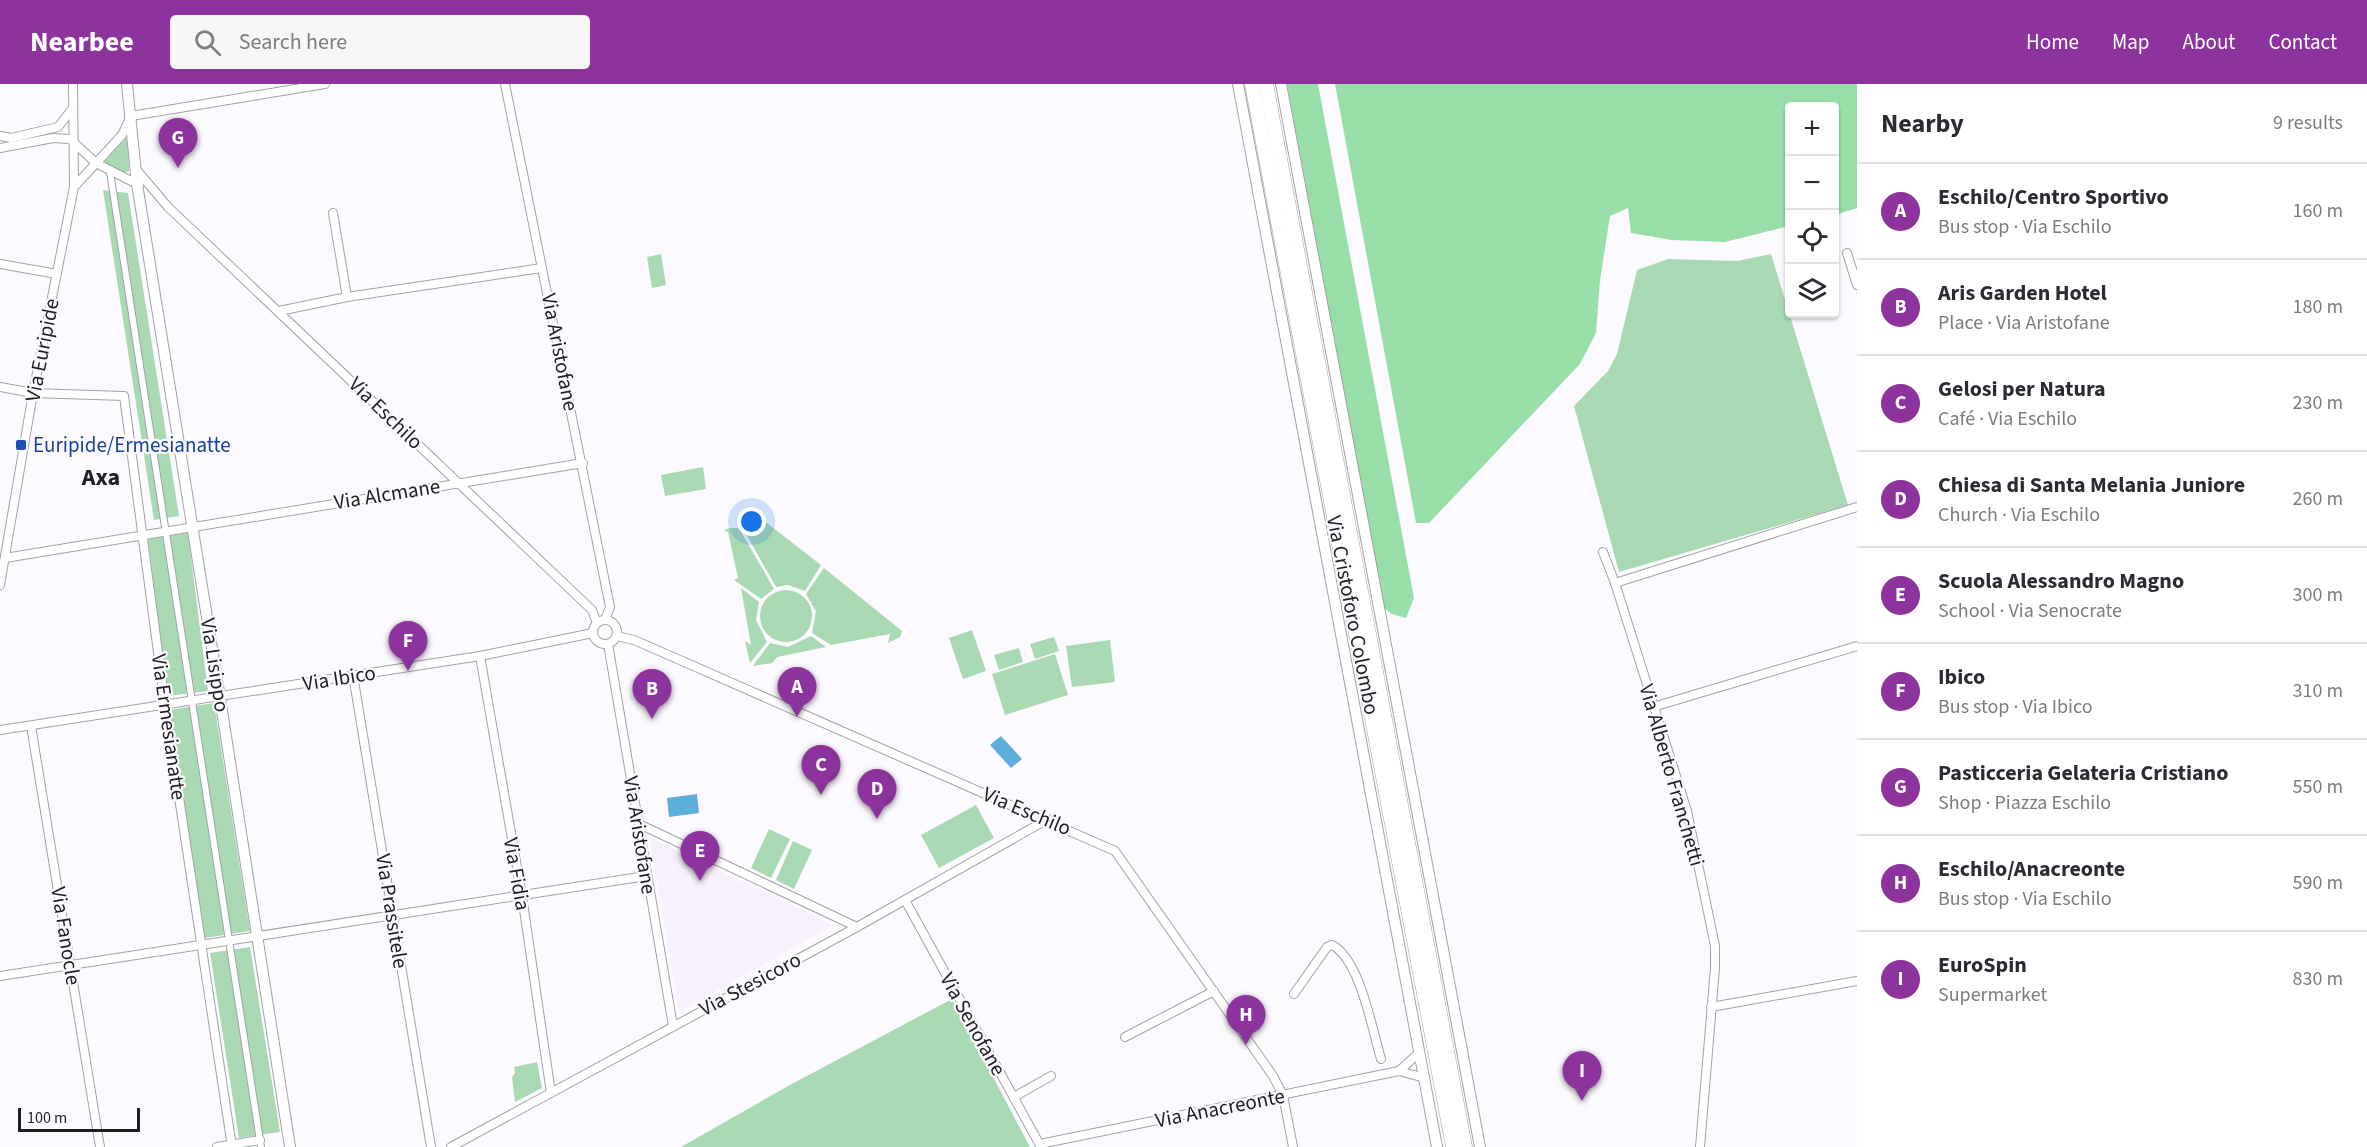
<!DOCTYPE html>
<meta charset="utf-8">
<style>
:root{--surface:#fff;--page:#f7f7f7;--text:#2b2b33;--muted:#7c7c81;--line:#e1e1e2;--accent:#8d339e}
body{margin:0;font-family:"Source Sans 3",sans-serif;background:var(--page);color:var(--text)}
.controls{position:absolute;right:18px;top:18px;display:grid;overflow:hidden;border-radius:6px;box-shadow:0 2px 4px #0004}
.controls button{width:54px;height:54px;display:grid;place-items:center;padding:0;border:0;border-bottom:2px solid var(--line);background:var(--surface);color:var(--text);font:30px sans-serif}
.scale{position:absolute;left:18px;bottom:15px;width:122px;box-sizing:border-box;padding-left:6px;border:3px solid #1f1e20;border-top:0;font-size:16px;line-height:21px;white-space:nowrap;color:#1f1e20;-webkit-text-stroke:4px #fcfafe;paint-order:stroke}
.you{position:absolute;left:752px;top:438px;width:21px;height:21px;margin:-15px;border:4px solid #fff;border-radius:50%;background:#1a73e8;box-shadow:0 0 0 9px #1a73e833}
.badge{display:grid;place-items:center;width:39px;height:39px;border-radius:50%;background:var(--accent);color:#fff;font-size:20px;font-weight:700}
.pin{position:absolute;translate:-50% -50px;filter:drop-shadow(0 2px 3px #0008)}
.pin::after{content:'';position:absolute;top:32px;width:21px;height:18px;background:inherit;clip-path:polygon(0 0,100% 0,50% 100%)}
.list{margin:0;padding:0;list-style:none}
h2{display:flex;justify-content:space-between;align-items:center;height:78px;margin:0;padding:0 24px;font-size:26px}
h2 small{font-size:20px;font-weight:400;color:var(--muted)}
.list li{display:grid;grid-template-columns:39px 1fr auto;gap:18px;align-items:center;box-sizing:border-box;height:96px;padding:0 24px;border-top:2px solid var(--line)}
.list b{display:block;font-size:22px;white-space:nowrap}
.list p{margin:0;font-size:20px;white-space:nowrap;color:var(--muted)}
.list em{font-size:20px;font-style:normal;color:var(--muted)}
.icon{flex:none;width:33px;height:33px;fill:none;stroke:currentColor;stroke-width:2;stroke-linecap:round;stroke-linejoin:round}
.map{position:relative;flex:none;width:1857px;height:1063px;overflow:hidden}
header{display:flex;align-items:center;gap:36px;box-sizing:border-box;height:84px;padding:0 30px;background:var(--accent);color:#fff}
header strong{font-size:28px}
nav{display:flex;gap:33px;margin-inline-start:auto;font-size:21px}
.search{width:420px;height:54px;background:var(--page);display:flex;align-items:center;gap:15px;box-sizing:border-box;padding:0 21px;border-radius:6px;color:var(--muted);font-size:22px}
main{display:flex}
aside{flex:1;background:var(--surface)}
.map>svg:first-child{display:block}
.built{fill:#f7f1fd}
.green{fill:#a9d9b3}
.forest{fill:#98dea8}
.water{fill:#5daeda}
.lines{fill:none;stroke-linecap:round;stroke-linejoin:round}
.pedestrian-casing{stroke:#a4a1a6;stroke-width:8}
.minor-casing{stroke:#a4a1a6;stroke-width:10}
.tertiary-casing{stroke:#a4a1a6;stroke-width:12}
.primary-casing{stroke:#a4a1a6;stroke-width:15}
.pedestrian{stroke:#fff;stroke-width:6}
.minor{stroke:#fff;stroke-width:8}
.tertiary{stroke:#fff;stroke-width:10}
.primary{stroke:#fff;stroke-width:14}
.transit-dot{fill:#1a4fb4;stroke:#fcfafe;stroke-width:2}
.labels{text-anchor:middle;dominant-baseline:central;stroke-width:4.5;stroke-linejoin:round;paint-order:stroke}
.street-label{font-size:21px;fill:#1f1e20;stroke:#fcfafe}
.transit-label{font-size:21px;fill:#164399;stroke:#fcfafe;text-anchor:start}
.quarter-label{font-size:24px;font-weight:bold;fill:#1f1e20;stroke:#fcfafe}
</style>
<header>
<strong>Nearbee</strong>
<div class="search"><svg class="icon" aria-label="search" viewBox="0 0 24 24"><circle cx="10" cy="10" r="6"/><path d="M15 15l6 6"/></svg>Search here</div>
<nav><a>Home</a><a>Map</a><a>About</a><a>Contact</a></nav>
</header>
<main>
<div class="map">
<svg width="1857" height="1063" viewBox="0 0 1857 1063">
<rect width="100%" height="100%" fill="#fcfafe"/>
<!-- built -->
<path class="built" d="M650,754L834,841L679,928Z"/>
<!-- green -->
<g class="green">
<path d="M128,52L129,87L125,89L102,80Z"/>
<path d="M103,106L128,109L179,432L154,436Z"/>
<path d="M661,170L666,201L652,204L647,173Z"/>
<path d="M1771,170L1848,421L1619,488L1574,322L1608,287L1617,270L1637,186L1668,175L1737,177Z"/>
<path d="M703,383L706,405L665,412L661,391Z"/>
<path d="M754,429L821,481L805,507L788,501L776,503L742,443Z"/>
<path d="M730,444H739L774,505L761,515L734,496L738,494L728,448L724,446Z"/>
<path d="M188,449L208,607L168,612L148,455Z"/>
<path d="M824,484L902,547L900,553L888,559L890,550L831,561L812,549L816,527L806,510Z"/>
<path d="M741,504L759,518L756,536L767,558L750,579L745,557L751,561Z"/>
<circle cx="786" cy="532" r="26"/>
<path d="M972,546L986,587L963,595L949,554Z"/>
<path d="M811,552L826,563L777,573L772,579L753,582L770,559L788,563Z"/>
<path d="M1054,553L1059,567L1035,575L1030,560Z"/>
<path d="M1110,556L1115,598L1072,603L1066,562Z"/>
<path d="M1019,564L1023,578L999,586L994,571Z"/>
<path d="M1055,570L1068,611L1005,631L992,590Z"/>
<path d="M214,619L250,847L205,854L169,626Z"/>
<path d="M976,721L994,754L939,784L921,751Z"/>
<path d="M769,745L790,755L771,794L751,784Z"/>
<path d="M793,757L812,766L794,805L776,796Z"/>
<path d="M250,863L280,1048L239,1054L210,869Z"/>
<path d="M952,915L1030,1063H681L788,1002Z"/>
<path d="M537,978L542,1004L515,1018L512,993L515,989L514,983Z"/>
</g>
<!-- forest -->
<g class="forest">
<path d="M1287,0H1318L1414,514L1406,534L1392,530L1383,523Z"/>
<path d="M1335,0H1857V124L1835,131L1834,22H1790L1789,142L1725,158L1672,156L1631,149L1628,124L1610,132L1600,196L1596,249L1580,280L1429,439H1416Z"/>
</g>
<!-- water -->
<g class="water">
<path d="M1001,652L1022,675L1011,684L990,661Z"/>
<path d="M697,710L699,729L669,733L667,714Z"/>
</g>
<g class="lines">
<!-- pedestrian casing -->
<g class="pedestrian-casing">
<path id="pedestrian" d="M110,88L261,1063"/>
</g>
<!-- minor casing -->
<g class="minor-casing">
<g id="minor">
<path d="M505,0L610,523L605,536"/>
<path d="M0,52L11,54L58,43L73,24"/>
<path d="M0,64L53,54L70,55L96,79L139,101"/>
<path d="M135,84L168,123L592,526L597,539"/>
<path d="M74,103L122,51L131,32L325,0"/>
<path d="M333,129L347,213"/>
<path d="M1847,169L1857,201"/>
<path d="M0,180L57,190"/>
<path d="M279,227L347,213L542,184"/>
<path d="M0,303L33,309L124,312L165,621L232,1063"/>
<path d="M1603,468L1615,499L1687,727L1715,862V884L1700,1063"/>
<path d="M5,474L583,379"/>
<path d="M1615,499L1857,423"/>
<path d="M0,501L33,309L74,103L73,0"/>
<circle cx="605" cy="548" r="12"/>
<path d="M617,552L634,556L689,580L1115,767L1273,992L1283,1011L1293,1063"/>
<path d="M608,560L673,942"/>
<path d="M480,572L522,812L551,1009"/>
<path d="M353,591L431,1063"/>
<path d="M1653,623L1857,562"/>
<path d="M31,642L100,1063"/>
<path d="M0,646L480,572L593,549"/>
<path d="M639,740L857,843"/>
<path d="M905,816L1041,1063"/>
<path d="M0,892L646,792"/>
<path d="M1294,910L1327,863L1332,861C1360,875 1372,945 1381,975"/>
<path d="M1711,923L1857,897"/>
<path d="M1125,953L1214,907"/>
<path d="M1399,987L1420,968"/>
<path d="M1014,1013L1051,992"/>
<path d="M1040,1060L1399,987L1425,994"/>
<path d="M217,1063L260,1056"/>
<path d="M451,1063L857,843L1048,735"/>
</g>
</g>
<!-- tertiary casing -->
<g class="tertiary-casing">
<g id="tertiary">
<path d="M127,0L137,100L220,614L290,1063"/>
<path d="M1238,0L1437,1063"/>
<path d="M1281,0L1480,1063"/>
</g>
</g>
<!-- primary casing -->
<g class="primary-casing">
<g id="primary">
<path d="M1252,0L1453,1063"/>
<path d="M1266,0L1465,1063"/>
</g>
</g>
<!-- pedestrian -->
<use href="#pedestrian" class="pedestrian"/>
<!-- minor -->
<use href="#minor" class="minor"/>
<!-- tertiary -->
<use href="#tertiary" class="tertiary"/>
<!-- primary -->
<use href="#primary" class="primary"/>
</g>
<!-- markers -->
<rect class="transit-dot" x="15" y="355" width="12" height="12" rx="3"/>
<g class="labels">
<!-- street labels -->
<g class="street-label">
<text transform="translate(42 266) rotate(-79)">Via Euripide</text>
<text transform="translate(560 268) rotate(79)">Via Aristofane</text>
<text transform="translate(386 329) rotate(44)">Via Eschilo</text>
<text transform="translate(387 410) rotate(-9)">Via Alcmane</text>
<text transform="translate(1353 531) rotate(79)">Via Cristoforo Colombo</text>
<text transform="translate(215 581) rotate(81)">Via Lisippo</text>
<text transform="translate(339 594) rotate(-9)">Via Ibico</text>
<text transform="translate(169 643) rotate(82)">Via Ermesianatte</text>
<text transform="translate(1672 691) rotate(74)">Via Alberto Franchetti</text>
<text transform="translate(1027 727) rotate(23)">Via Eschilo</text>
<text transform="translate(640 751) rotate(81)">Via Aristofane</text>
<text transform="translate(517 790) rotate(80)">Via Fidia</text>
<text transform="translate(392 827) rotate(81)">Via Prassitele</text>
<text transform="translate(66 852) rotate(81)">Via Fanocle</text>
<text transform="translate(750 900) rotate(-28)">Via Stesicoro</text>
<text transform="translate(973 940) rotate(61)">Via Senofane</text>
<text transform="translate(1220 1024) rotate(-11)">Via Anacreonte</text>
</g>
<!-- transit labels -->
<g class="transit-label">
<text x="33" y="361">Euripide/Ermesianatte</text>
</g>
<!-- quarter labels -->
<g class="quarter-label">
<text x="101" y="393">Axa</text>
</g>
</g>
</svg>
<div class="controls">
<button>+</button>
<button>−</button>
<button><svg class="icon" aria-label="locate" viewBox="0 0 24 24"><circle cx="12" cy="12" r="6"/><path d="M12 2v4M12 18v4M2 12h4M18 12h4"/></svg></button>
<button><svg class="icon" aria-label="layers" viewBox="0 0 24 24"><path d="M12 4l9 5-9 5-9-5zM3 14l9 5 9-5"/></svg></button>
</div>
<div class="scale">100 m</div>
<div class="you"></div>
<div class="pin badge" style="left:797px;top:633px">A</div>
<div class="pin badge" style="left:652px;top:635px">B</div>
<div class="pin badge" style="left:821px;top:711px">C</div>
<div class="pin badge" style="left:877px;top:735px">D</div>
<div class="pin badge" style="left:700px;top:797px">E</div>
<div class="pin badge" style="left:408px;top:587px">F</div>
<div class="pin badge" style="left:178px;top:84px">G</div>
<div class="pin badge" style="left:1246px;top:961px">H</div>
<div class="pin badge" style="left:1582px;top:1017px">I</div>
</div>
<aside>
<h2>Nearby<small>9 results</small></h2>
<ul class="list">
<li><span class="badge">A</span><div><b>Eschilo/Centro Sportivo</b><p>Bus stop · Via Eschilo</p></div><em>160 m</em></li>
<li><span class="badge">B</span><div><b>Aris Garden Hotel</b><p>Place · Via Aristofane</p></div><em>180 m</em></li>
<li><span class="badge">C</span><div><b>Gelosi per Natura</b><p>Café · Via Eschilo</p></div><em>230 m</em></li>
<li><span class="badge">D</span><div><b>Chiesa di Santa Melania Juniore</b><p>Church · Via Eschilo</p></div><em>260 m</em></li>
<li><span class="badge">E</span><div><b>Scuola Alessandro Magno</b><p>School · Via Senocrate</p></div><em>300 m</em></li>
<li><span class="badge">F</span><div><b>Ibico</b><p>Bus stop · Via Ibico</p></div><em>310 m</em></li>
<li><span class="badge">G</span><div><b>Pasticceria Gelateria Cristiano</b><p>Shop · Piazza Eschilo</p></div><em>550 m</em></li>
<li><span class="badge">H</span><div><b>Eschilo/Anacreonte</b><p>Bus stop · Via Eschilo</p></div><em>590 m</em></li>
<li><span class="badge">I</span><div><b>EuroSpin</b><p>Supermarket</p></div><em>830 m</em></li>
</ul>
</aside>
</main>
